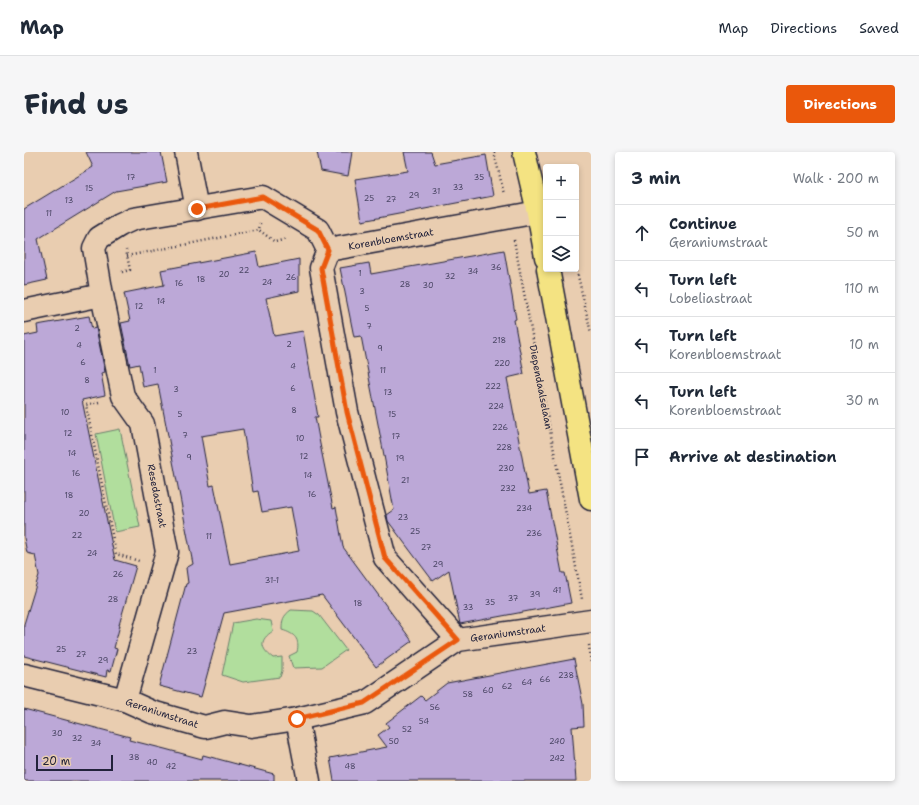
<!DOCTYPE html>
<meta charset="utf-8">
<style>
:root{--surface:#fff;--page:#f6f6f7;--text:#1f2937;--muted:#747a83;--line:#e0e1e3;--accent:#ea580c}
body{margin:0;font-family:"Shantell Sans",sans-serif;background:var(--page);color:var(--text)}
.controls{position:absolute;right:12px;top:12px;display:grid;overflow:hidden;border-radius:4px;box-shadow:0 2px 6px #0003}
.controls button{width:36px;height:36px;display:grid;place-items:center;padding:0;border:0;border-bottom:1px solid var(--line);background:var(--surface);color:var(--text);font:20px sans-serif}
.scale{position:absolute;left:12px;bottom:10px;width:77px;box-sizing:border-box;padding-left:4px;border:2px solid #22223b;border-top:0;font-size:11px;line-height:14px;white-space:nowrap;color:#22223b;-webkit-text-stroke:3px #e9cdb0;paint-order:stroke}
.stop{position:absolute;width:12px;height:12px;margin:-9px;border:3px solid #ea580c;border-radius:50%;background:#fff}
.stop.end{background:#ea580c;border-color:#fff;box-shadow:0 1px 4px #0008}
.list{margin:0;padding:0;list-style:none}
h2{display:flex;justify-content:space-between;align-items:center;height:52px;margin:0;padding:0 16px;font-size:17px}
h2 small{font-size:13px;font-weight:400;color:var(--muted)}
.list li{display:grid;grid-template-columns:26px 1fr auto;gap:12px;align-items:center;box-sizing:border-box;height:56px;padding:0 16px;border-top:1px solid var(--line)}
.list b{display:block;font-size:15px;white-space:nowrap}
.list p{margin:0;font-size:13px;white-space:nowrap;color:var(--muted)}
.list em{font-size:13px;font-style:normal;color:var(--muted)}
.icon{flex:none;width:22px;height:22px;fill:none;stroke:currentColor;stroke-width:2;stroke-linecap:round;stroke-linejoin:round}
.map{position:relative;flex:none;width:567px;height:629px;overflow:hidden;border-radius:4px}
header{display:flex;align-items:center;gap:24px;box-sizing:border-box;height:56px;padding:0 20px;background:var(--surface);border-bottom:1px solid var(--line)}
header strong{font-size:19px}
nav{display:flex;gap:22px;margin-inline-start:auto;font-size:14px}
.intro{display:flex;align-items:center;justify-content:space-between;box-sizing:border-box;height:96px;padding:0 24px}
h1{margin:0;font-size:28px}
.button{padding:10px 18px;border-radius:4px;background:var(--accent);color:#fff;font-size:14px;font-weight:700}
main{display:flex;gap:24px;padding:0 24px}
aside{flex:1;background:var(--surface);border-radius:4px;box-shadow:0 2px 6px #0003}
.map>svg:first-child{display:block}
.green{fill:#b1de9d;stroke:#6a806c}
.building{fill:#bca8d7;stroke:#22223b;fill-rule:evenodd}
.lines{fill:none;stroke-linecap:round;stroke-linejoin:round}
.minor-casing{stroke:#22223b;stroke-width:25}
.primary-casing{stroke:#22223b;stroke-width:25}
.path{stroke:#22223b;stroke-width:2.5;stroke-dasharray:1 3;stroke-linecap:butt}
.minor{stroke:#e9cdb0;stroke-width:22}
.primary{stroke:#f4e382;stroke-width:22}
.route{stroke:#ea580c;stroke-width:5}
.labels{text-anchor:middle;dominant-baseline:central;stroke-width:3.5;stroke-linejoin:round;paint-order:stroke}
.number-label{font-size:8px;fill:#484462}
.street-label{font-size:10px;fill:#22223b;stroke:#e9cdb0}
</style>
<header>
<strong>Map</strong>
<nav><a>Map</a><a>Directions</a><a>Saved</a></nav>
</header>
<div class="intro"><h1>Find us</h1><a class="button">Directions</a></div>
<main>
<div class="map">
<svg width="567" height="629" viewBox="0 0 567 629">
<rect width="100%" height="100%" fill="#e9cdb0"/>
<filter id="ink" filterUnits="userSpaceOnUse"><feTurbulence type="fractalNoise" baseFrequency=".025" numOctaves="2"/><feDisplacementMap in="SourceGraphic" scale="8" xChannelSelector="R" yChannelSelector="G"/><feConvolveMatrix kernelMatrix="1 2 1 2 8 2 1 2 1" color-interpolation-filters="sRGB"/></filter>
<g filter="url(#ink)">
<!-- green -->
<g class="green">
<path d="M96,277L116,375L91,380L72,282Z"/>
<path d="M267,458L289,459L295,463L322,498L298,515L269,516L265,504L273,500C276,487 271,482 258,478C258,468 259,464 267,458Z"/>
<path d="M232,467L247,469L249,479C235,488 236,496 249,506L258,505V519L256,525L219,530L198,523L209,471Z"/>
</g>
<!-- building -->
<g class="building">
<path d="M62,0H137L143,30L92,39L14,87L23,128L0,133V57L69,15Z"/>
<path d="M293,0H328L324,24L297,19Z"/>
<path d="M380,0H407L411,12L462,3L469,44L338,69L331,27L384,19Z"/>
<path d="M480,98L492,167L490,168L500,222L483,226L505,342L522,339L538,421H541L547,451L436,472L425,418L409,429L364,369L363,363L370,358L359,298L337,184L330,185L316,116L345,111L347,122Z"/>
<path d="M232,100L235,115L275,107V139L242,146L250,184L279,179L294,265H291L296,292L309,356L312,355L319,395L388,489L352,515L298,443L200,461L177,545L135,534L162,432L164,431L162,416L169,412L134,232L119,235L115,212L106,214L97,171L106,169L100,141L140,133L137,118ZM219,277L229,340L234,339L238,360L267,355L275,399L206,412L190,333L186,334L177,284Z"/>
<path d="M65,164L68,177L72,176L81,220L77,221L81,243L58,248L91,408L112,414L95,473H96L90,496L93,497L87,519L83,518L82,525L0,504V472L15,423L11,403L3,401L0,386V184L14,181L13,173Z"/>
<path d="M550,507L559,552L560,574L548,575L552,629H310L306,606L363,595L354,583L365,575L362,571L397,544L401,548L423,531Z"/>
<path d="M0,557L106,585L105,588L141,597L178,607L179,603L250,622V629H0Z"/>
</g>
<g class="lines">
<!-- minor casing -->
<g class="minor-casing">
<g id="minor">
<path d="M162,0L173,57"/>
<path d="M304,98L297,116L323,260L361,406L434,488"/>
<path d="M78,143L99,244L119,272L143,400L101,548"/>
<path d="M0,159L78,143L70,96L75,86L96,73L109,67L239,45L294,78L304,98L514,60"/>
<path d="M0,523L101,548L128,560L181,575L201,570L227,574L273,567L341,551L434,488L567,469"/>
<path d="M273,567L285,629"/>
</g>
</g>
<!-- primary casing -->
<g class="primary-casing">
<g id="primary">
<path d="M500,0L514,60L522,105"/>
<path d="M524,117L567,347"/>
</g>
</g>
<!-- path -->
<g class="path">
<path d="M470,0L480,42"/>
<path d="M236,71L235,78L251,90L262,87"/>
<path d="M490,88L558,447"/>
<path d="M103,104L235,78"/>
<path d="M552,115L567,181"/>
<path d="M98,120L106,118L102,98"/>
<path d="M75,250L62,253L92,402L115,409"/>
<path d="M565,493L567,512"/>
</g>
<!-- minor -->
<use href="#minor" class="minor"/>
<!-- primary -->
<use href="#primary" class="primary"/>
</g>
</g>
<g class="lines" filter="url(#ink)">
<!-- route -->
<path class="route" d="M173,57L239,45L294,78L304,98L297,116L323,260L361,406L434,488L340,551L273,567"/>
</g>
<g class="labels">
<!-- number labels -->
<g class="number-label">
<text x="107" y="25">17</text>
<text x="455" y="25">35</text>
<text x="434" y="35">33</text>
<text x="65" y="36">15</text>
<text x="412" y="39">31</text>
<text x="390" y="43">29</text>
<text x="345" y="46">25</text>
<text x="367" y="47">27</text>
<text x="45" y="48">13</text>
<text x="25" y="61">11</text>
<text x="472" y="115">36</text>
<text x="220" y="118">22</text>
<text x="449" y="119">34</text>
<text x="336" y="121">1</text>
<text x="200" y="122">20</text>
<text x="426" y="124">32</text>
<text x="267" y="125">26</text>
<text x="177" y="127">18</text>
<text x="243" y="130">24</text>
<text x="155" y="131">16</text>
<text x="381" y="132">28</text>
<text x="404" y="133">30</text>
<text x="338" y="139">3</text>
<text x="137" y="149">14</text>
<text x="115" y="154">12</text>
<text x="343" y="156">5</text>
<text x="345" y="174">7</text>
<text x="53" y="176">2</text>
<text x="475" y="188">218</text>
<text x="265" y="192">2</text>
<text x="55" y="193">4</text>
<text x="356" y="196">9</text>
<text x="59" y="210">6</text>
<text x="478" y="211">220</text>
<text x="269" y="214">4</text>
<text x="131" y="218">1</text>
<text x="359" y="218">11</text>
<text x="63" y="228">8</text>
<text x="469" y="234">222</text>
<text x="269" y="236">6</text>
<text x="152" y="237">3</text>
<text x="364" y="240">13</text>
<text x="472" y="254">224</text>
<text x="270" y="258">8</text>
<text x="41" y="260">10</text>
<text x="156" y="262">5</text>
<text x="368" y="262">15</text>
<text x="476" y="275">226</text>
<text x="44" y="281">12</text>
<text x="161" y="283">7</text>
<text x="372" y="284">17</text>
<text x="276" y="286">10</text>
<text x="480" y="295">228</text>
<text x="48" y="301">14</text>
<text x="280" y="304">12</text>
<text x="165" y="305">9</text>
<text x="376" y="306">19</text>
<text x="482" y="316">230</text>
<text x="52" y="321">16</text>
<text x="284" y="323">14</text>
<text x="381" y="328">21</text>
<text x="484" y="336">232</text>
<text x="288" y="342">16</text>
<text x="45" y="343">18</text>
<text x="500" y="356">234</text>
<text x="60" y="361">20</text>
<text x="379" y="365">23</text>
<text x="391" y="379">25</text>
<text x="510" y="381">236</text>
<text x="53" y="383">22</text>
<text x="185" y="384">11</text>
<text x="402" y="395">27</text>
<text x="68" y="401">24</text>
<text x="414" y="412">29</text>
<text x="94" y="422">26</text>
<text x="248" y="428">31-1</text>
<text x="533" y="438">41</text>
<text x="511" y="442">39</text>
<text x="489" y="446">37</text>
<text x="89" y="447">28</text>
<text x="466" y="450">35</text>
<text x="334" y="451">18</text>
<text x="444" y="455">33</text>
<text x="37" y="497">25</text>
<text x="168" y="499">23</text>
<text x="57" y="502">27</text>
<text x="79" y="508">29</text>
<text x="542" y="523">238</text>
<text x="521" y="527">66</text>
<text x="503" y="530">64</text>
<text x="483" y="534">62</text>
<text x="464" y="538">60</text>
<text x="444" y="542">58</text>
<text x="411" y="555">56</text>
<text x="400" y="569">54</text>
<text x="383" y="577">52</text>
<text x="33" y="581">30</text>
<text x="53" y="586">32</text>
<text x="370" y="589">50</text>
<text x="533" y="589">240</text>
<text x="72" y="591">34</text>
<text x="110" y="605">38</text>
<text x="533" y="606">242</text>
<text x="128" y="610">40</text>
<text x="147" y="614">42</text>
<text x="326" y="614">48</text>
</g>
<!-- street labels -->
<g class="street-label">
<text transform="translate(367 87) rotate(-10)">Korenbloemstraat</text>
<text transform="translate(517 235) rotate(79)">Diependaalselaan</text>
<text transform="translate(133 344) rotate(79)">Resedastraat</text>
<text transform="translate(484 481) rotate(-8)">Geraniumstraat</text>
<text transform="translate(138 561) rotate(18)">Geraniumstraat</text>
</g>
</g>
</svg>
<div class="controls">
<button>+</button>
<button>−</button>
<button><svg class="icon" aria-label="layers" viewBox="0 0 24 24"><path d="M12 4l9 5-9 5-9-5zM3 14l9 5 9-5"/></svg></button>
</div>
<div class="scale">20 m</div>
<div class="stop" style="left:273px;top:567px"></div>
<div class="stop end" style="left:173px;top:57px"></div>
</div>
<aside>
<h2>3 min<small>Walk · 200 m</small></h2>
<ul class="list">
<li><svg class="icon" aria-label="ahead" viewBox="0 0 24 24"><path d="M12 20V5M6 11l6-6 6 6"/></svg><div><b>Continue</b><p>Geraniumstraat</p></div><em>50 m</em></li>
<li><svg class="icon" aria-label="left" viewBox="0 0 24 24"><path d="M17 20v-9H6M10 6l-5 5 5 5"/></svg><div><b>Turn left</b><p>Lobeliastraat</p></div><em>110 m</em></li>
<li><svg class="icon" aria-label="left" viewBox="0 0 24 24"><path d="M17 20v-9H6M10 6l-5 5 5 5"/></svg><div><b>Turn left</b><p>Korenbloemstraat</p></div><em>10 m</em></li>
<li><svg class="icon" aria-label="left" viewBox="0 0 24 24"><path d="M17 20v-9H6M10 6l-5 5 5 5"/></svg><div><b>Turn left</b><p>Korenbloemstraat</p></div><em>30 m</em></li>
<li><svg class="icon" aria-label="arrive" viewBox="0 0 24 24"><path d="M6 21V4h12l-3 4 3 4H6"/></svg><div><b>Arrive at destination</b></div></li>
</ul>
</aside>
</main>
